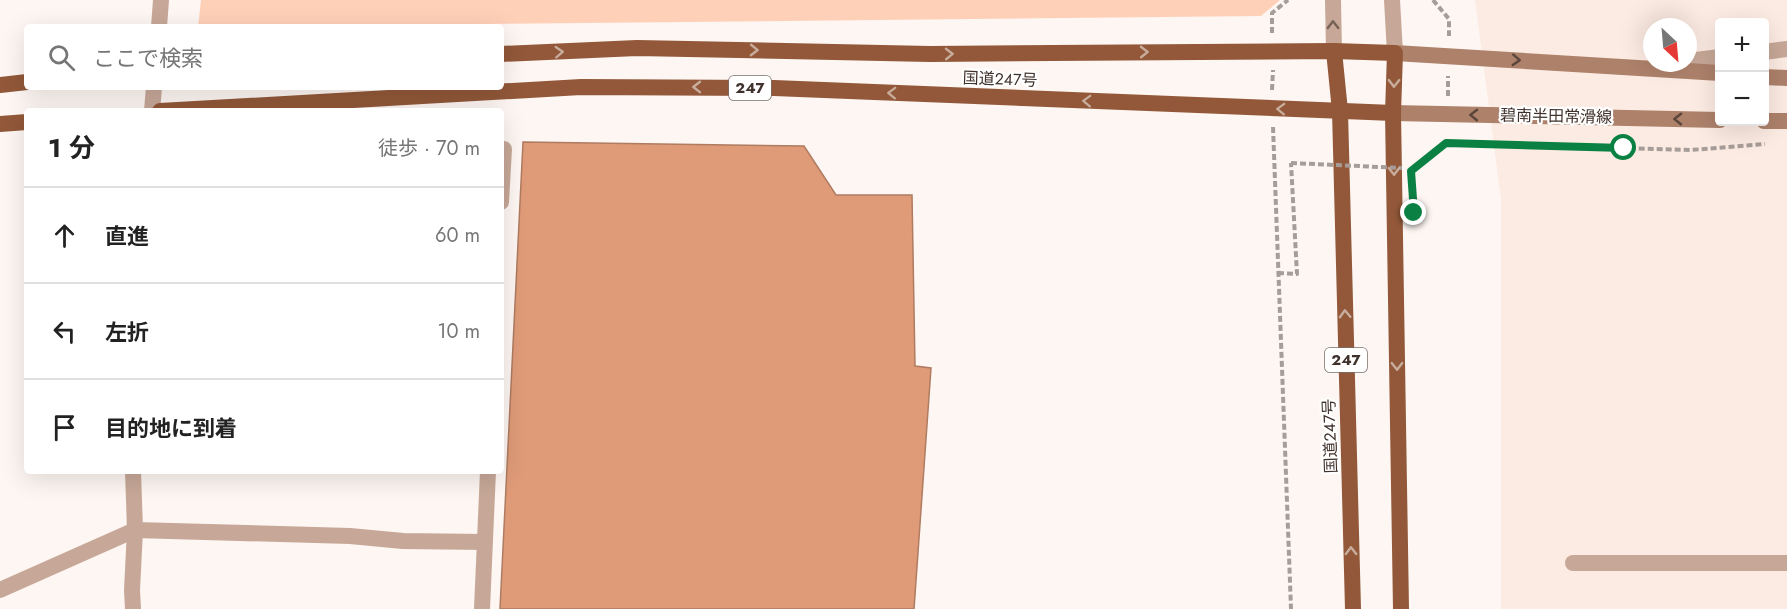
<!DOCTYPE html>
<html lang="ja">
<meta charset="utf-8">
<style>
:root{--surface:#fff;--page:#f2f2f2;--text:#222;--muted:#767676;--line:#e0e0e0}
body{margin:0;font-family:Jost,"Noto Sans JP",sans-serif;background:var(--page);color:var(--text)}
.controls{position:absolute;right:18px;top:18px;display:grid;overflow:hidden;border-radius:6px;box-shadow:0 6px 24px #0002}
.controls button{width:54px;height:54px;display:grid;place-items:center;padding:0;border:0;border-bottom:2px solid var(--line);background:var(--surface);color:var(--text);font:30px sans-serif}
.compass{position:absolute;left:1643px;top:18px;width:54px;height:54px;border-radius:50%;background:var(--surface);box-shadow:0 6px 24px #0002;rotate:154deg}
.stop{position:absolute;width:18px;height:18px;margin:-14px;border:4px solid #0b8043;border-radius:50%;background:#fff}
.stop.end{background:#0b8043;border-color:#fff;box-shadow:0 2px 6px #0008}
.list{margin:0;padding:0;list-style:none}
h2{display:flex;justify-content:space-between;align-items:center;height:78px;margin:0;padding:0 24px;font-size:26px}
h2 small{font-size:20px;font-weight:400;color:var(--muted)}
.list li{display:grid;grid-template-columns:39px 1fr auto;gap:18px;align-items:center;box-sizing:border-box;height:96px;padding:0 24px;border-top:2px solid var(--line)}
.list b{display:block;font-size:22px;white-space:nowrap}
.list em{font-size:20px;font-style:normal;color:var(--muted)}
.icon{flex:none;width:33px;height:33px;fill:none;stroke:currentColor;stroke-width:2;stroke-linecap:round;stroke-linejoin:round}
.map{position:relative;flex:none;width:1787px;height:609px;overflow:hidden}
.search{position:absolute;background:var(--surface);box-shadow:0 6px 24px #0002;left:24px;top:24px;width:480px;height:66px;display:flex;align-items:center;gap:15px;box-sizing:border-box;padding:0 21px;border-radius:6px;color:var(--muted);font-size:22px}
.panel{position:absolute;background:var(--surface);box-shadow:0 6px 24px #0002;left:24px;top:108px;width:480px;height:366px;border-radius:6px}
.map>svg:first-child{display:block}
.built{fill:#fcebe2;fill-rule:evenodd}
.green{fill:#ffd0b8}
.water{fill:#df9b78;stroke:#af7b61;stroke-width:1.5}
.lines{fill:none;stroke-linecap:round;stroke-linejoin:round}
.path{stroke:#a79d98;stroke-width:4;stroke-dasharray:6 3;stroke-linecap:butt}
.minor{stroke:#c7a898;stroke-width:16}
.tertiary{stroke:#c7a898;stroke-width:16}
.secondary{stroke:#ad816a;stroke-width:16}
.trunk{stroke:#925839;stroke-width:16}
.path-bridge{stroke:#a79d98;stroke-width:4;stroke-dasharray:6 3;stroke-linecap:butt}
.oneway{stroke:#756157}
.oneway2{stroke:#c8ac9c}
.oneway3{stroke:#5a453b}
.route{stroke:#0b8043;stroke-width:8}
.labels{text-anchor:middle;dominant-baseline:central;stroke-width:4.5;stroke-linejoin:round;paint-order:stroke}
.shield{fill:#fff;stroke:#796f6b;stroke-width:1.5}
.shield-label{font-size:15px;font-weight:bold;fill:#3f312b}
.street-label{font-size:16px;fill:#3f312b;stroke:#fff}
</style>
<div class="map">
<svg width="1787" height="609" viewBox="0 0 1787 609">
<rect width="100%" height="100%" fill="#fdf6f2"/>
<!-- built -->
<path class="built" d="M1475,0H1787V609H1501V199ZM1720,22H1764V122H1720ZM1652,27H1688V63H1652Z"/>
<!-- green -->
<path class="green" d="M201,0H1280L1261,16L198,27Z"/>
<!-- water -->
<path class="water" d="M523,142L804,146L836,195H912L915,366L931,368L914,609H500Z"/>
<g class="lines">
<!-- path -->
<g class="path">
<path d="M1433,0L1449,19V36"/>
<path d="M1272,33V13L1288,0"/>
<path d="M1272,90L1273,70"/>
<path d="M1448,96V76"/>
<path d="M1273,127L1291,609"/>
<path d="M1414,169L1446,143L1691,150L1765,144"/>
<path d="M1278,273L1297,274L1291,163"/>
</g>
<!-- minor -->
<g class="minor">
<path d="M159,27L161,0"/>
<path d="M152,111L154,87"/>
<path d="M501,202L504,149"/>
<path d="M133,471L135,530L132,590L133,609"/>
<path d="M0,590L135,530L350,536L403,541L484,542"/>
<path d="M482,609L488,471"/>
</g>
<!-- tertiary -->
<g class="tertiary">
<path d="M1333,0L1334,51"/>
<path d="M1392,0L1395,53"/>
<path d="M1764,52L1787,49"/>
<path d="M1688,61L1720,57"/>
<path d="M1573,563H1787"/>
</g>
<!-- secondary -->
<g class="secondary">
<path d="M1395,53L1720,73"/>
<path d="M1764,77L1787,78"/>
<path d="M1393,113L1720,120"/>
<path d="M1764,121H1787"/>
</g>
<!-- trunk -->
<g class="trunk">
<path d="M1334,51L1340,111L1353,609"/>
<path d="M501,54L637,48L930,54L1334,51L1395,53L1393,113L1401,609"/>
<path d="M0,85L27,82"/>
<path d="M160,111L581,87L774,88L1393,113"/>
<path d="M0,124L27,122"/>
</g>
<!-- path-bridge -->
<path class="path-bridge" d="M1291,163L1402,168"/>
</g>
<!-- one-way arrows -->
<defs><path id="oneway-chevron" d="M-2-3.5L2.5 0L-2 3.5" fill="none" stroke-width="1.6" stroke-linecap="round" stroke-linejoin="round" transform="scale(1.5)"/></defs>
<use class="oneway" href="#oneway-chevron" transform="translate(1333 25) rotate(-91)"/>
<g class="oneway2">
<use href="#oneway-chevron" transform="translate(754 50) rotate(1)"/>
<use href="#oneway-chevron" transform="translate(559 52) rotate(-3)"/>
<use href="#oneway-chevron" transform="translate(1144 52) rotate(-1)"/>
<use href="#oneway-chevron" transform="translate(949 54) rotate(-1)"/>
<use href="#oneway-chevron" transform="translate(1394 83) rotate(91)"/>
<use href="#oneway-chevron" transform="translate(697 87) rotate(-180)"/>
<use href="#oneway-chevron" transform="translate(892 93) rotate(-178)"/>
<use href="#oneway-chevron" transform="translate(1087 101) rotate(-178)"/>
<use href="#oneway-chevron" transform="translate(1281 109) rotate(-178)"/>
<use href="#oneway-chevron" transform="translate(1394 171) rotate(89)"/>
<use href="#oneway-chevron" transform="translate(1345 314) rotate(-92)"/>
<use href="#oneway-chevron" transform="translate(1397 366) rotate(89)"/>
<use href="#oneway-chevron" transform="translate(1351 551) rotate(-91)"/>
</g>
<g class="oneway3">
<use href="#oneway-chevron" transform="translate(1516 60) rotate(3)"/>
<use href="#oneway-chevron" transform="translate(1474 115) rotate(-179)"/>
<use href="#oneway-chevron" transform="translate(1678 119) rotate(-179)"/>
</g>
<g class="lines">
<!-- route -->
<path class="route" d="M1414,213L1411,171L1446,143L1624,148"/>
</g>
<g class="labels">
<!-- shield labels -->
<g class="shield">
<rect x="729" y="76" width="42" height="24" rx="4.5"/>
<rect x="1325" y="348" width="42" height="24" rx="4.5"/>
</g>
<g class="shield-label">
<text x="750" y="88">247</text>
<text x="1346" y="360">247</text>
</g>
<!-- street labels -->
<g class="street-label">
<text transform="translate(1000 79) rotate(2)">国道247号</text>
<text transform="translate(1556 116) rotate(1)">碧南半田常滑線</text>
<text transform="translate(1330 436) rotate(-92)">国道247号</text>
</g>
</g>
</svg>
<div class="controls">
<button>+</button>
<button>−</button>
</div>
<svg class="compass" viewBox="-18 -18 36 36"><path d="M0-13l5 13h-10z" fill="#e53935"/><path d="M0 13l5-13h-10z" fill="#767676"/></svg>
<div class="stop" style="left:1624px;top:148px"></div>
<div class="stop end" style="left:1414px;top:213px"></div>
<div class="search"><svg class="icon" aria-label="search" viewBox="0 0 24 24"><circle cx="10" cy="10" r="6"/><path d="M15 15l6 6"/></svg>ここで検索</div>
<section class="panel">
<h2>1 分<small>徒歩 · 70 m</small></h2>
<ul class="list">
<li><svg class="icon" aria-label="ahead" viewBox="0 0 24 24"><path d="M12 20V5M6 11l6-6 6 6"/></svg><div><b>直進</b></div><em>60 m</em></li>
<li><svg class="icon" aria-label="left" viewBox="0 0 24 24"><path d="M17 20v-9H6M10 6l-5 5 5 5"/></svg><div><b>左折</b></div><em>10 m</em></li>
<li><svg class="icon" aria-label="arrive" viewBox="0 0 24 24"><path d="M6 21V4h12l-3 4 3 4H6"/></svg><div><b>目的地に到着</b></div></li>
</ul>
</section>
</div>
